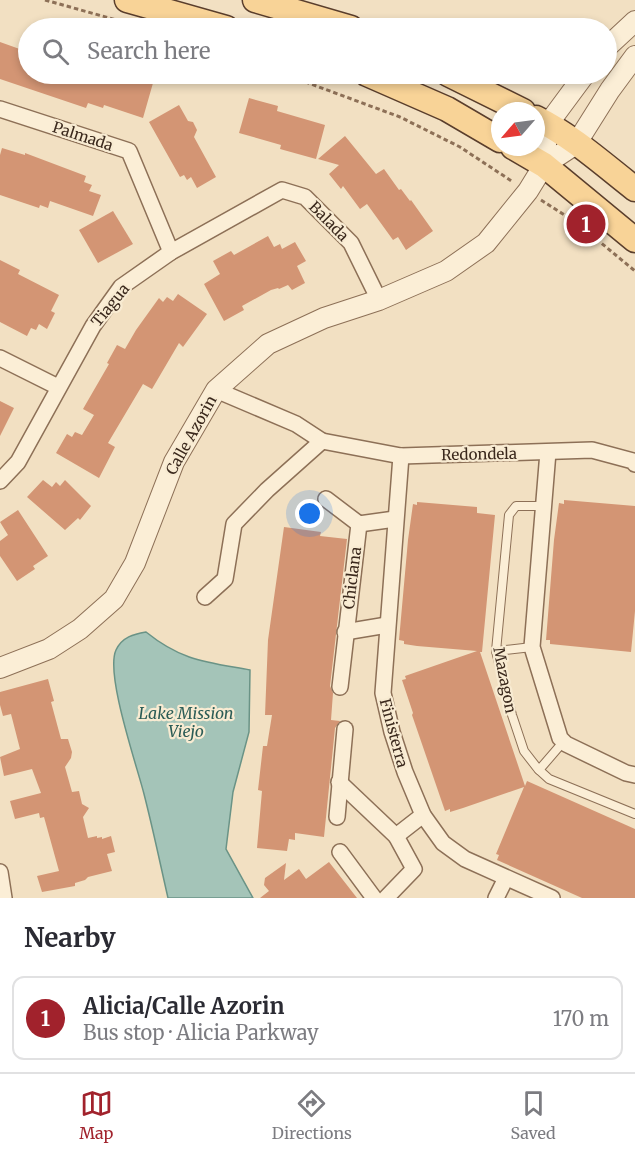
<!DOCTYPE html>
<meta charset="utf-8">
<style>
:root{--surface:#fff;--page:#f7f7f7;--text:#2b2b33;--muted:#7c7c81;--line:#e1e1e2;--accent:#a1222c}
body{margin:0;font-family:Merriweather,serif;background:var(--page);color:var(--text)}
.compass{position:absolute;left:491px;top:102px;width:54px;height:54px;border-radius:50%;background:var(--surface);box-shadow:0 3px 9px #0003;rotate:242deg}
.you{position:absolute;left:310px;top:514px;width:21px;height:21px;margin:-15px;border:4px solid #fff;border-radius:50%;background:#1a73e8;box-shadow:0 0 0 9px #1a73e833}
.badge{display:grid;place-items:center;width:39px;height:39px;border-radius:50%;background:var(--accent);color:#fff;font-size:20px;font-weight:700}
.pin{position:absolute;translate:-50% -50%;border:3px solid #fff;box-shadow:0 2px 6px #0006}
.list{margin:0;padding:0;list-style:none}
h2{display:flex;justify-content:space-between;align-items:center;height:78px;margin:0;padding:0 24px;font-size:26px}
h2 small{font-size:20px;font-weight:400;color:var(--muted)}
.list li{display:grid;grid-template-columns:39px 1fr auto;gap:18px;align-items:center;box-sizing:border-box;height:84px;margin:0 12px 12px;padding:0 12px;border:2px solid var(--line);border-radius:12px}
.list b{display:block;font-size:22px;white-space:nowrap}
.list p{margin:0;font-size:20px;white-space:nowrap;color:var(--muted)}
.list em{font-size:20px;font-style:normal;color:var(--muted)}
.icon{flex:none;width:33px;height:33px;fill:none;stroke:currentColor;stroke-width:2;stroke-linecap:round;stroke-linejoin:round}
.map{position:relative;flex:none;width:635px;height:898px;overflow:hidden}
.search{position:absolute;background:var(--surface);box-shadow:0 3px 9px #0003;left:18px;right:18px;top:18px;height:66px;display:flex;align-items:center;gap:15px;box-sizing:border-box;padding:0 21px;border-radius:33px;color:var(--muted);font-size:22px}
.sheet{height:174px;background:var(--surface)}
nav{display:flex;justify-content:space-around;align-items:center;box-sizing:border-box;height:84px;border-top:2px solid var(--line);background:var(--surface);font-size:16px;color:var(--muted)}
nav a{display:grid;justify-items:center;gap:3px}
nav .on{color:var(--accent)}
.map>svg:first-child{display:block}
.water{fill:#a4c4b8;stroke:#6a9386;stroke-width:1.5}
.building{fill:#d39574}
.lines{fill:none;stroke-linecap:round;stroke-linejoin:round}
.service-casing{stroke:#8d7057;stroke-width:10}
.minor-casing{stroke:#8d7057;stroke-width:18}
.tertiary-casing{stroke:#8d7057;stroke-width:22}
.primary-casing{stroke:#5a3e2c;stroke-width:27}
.path{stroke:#8d7057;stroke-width:3;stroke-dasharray:4.5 3;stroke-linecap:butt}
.service{stroke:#fbeed6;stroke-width:8}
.minor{stroke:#fbeed6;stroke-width:15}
.tertiary{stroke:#fbeed6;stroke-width:20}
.primary{stroke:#f8d397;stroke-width:24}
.labels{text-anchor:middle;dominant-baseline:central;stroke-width:4.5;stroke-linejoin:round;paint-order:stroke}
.street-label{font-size:15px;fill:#3b291d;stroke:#f8ebd2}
.water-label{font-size:16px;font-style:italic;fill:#2b5c56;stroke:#f8ebd2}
</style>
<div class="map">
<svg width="635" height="898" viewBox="0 0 635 898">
<rect width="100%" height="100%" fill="#f2e0c2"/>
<!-- water -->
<path class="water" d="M146,632C182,661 206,662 250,670L249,732L233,792L226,849L253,898H168C160,863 153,829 144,794C137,766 105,674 116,650C122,637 134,634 146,632Z"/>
<!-- building -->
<g class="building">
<path d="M0,42L28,52V74H103L122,80L125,74L153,83L143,118L104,105L103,108L88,103L86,108L0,79Z"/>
<path d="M249,98L278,106L277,111L325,125L316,159L280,149L281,145L239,133Z"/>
<path d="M179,105L188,121L193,122L197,130L194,137L216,177L197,188L191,177L187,180L184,175L180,177L149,122Z"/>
<path d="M345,136L376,174L384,169L399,190L401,189L410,201L411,200L433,231L406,250L398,237L393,240L367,204L360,209L343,186L341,189L329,174L339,165L318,159Z"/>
<path d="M2,148L25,155V153L86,176L84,182L92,185L89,191L101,195L93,216L50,201L48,208L40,205L39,208L0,195V155Z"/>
<path d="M113,211L133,244L98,263L79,230Z"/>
<path d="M268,236L274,247L280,244L282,249L295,242L306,261L297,266L305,283L292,290L288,285L279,289L278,288L271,290L242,306L244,310L224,321L204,284L220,274L213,261L231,251L234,255Z"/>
<path d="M0,260L20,270L18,274L59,295L51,311L55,313L47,329L39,324L36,330L31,328L27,336L0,322Z"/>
<path d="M178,294L207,314L183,347L179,343L152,389L143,384L108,443L115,447L99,478L56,453L67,434L72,437L75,432L82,435L94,415L83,409L109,364L107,363L117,345L125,349L136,330L159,298L163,302L167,297L173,301Z"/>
<path d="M0,401L14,408L0,436Z"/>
<path d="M43,480L52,487L56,482L60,486L65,480L91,506L80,520L78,518L65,530L27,497Z"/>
<path d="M564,500L635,506V611L631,652L550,644V640H546L554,540L559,503L564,504Z"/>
<path d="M417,502L477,507V513L495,515L482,652H480L525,786L527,781L635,829V898H582L497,860L499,855L496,854L524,787L463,808L450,812V809L445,811L412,715L413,713L402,680L406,679L405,676L477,651L417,646L404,644V641L399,640L408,540L413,504L417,505Z"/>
<path d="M18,510L48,556L33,566L35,569L17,581L0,556V541L8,535L0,522Z"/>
<path d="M284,527L321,532L320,536L347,539L330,686L333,693L331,720L340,721L335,728L324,837L295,833V840L289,839L287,851L257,848L262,791L258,790L263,746H267L272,715H265L268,640Z"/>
<path d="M48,679L54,701L51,702L61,739H68L72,752L71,758L65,767L72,792L79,791L82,804L89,808L83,817L88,838L97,836V838L102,837V839L111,836L115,852L107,854L112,871L88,877L85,880L75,883V886L42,892L37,876L59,871L44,817L40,818L39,813L15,819L10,801L41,793L32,769L4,776L0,757L20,749L11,714L3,716L0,705V692Z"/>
<path d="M329,862L357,898H260L269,891L264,885L265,878L286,863L284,880L299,869L306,879Z"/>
</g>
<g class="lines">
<!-- service casing -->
<g class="service-casing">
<g id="service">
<path d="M543,506H516L509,515L496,651L512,715L524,751L538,769L549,779L635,814"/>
<path d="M496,651L532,647"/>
<path d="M539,770L564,741"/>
</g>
</g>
<!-- minor casing -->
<g class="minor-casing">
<g id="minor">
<path d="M0,109L129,151L171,252"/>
<path d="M0,358L58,387"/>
<path d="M216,390L296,424L322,441L401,456L592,450L633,461L635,464"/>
<path d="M548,452L532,647L560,738L566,744L626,773L635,775"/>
<path d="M401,456L383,693L392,732L405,772L423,815L443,843L465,859L552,898"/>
<path d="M0,481L18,462L93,326L121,287L171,252L282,190L305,197L351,243L379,300"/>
<path d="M326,499L359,524L340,687"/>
<path d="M359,524L395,519"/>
<path d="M205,597L225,579L234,524L267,490L322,441"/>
<path d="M345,632L387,625"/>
<path d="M339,782L396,836"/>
<path d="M337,817L345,729"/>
<path d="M340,852L374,898"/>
<path d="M0,872L4,898"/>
<path d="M386,898L414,869L396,836L423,815"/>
<path d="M496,898L506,878"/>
</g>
</g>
<!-- tertiary casing -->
<g class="tertiary-casing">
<g id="tertiary">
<path d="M606,48L635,21"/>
<path d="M544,165L548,124L585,74"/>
<path d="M0,668L49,649L80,629L114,599L135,563L174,462L216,390L268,344L324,318L379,300L446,271L486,243L528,191L544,165L576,144L610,90L635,56"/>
</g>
</g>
<!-- primary casing -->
<g class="primary-casing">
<g id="primary">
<path d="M127,0L226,28"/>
<path d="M255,0L351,28"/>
<path d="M367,74L447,109L500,140"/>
<path d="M448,74L523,111"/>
<path d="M536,118C572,136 603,164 635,189"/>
<path d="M513,147L544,165L635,240"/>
</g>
</g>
<!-- path -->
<g class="path">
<path d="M45,0L145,28"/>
<path d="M284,74L400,117L460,147L513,182"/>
<path d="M541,200L577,223L635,271"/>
</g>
<!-- service -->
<use href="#service" class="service"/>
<!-- minor -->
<use href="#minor" class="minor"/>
<!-- tertiary -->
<use href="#tertiary" class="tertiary"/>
<!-- primary -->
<use href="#primary" class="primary"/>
</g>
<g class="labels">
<!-- street labels -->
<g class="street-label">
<text transform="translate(83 136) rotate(18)">Palmada</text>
<text transform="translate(329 221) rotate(45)">Balada</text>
<text transform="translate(110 305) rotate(-51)">Tiagua</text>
<text transform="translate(191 435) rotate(-61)">Calle Azorin</text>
<text transform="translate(479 454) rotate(-1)">Redondela</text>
<text transform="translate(352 578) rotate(-83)">Chiclana</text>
<text transform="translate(505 680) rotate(79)">Mazagon</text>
<text transform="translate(394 733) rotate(75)">Finisterra</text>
</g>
<!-- water labels -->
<g class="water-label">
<text x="186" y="713">Lake Mission<tspan x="186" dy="18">Viejo</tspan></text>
</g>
</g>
</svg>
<svg class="compass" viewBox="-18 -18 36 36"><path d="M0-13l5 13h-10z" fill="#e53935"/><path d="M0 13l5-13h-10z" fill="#7c7c81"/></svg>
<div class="you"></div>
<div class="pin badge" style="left:586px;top:224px">1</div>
<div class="search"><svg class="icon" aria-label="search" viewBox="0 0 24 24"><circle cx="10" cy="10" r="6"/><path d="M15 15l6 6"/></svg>Search here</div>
</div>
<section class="sheet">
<h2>Nearby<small></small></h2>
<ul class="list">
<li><span class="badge">1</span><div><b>Alicia/Calle Azorin</b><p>Bus stop · Alicia Parkway</p></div><em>170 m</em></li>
</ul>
</section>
<nav>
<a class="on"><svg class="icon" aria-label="map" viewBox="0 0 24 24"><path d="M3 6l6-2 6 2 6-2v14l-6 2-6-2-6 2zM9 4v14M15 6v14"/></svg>Map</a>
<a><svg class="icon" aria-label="directions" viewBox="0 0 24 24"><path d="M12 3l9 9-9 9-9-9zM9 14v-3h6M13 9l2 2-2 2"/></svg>Directions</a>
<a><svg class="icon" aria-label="saved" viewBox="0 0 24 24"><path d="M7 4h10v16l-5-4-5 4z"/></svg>Saved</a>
</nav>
